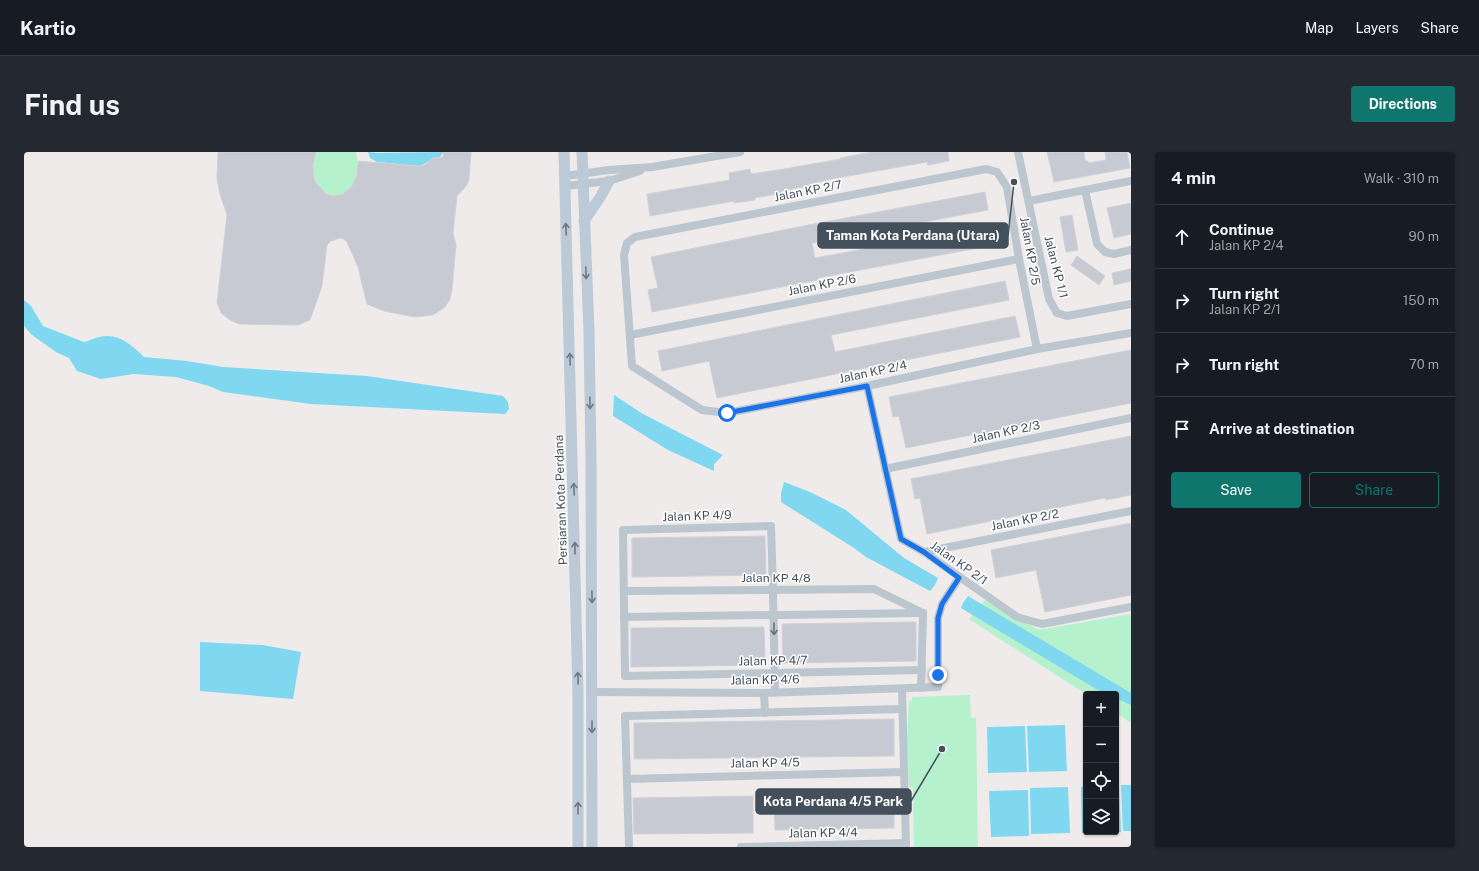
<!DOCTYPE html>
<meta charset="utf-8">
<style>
:root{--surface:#171b24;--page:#242831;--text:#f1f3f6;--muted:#9ea1a6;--line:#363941;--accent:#0f766e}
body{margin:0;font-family:"Public Sans",sans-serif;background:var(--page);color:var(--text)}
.controls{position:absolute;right:12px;bottom:12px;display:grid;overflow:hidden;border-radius:4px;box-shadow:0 1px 3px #0004}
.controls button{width:36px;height:36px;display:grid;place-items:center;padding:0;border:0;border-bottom:1px solid var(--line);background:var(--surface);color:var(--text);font:20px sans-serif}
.stop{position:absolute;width:12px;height:12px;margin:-9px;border:3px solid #1a73e8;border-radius:50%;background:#fff}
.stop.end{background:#1a73e8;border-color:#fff;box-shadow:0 1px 4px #0008}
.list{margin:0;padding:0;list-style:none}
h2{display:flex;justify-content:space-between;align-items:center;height:52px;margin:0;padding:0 16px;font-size:17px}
h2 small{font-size:13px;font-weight:400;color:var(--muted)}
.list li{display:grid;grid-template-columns:26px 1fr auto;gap:12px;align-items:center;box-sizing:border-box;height:64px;padding:0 16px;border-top:1px solid var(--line)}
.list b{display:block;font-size:15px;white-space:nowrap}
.list p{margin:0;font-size:13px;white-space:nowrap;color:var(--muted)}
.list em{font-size:13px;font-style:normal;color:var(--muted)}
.actions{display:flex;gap:8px;padding:12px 16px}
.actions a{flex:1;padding:9px 0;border:1px solid var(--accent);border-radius:4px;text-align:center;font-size:14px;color:var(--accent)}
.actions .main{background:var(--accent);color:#fff}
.icon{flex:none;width:22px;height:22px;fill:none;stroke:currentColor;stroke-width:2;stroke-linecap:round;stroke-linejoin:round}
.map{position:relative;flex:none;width:1107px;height:695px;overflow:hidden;border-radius:4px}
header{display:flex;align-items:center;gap:24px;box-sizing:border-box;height:56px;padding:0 20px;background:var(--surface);border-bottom:1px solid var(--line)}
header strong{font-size:19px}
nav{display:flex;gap:22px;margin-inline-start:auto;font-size:14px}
.intro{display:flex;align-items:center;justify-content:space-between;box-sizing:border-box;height:96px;padding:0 24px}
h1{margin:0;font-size:28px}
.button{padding:10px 18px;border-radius:4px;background:var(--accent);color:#fff;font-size:14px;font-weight:700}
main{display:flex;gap:24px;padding:0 24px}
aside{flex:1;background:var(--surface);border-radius:4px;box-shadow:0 1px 3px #0004}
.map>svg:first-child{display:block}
.green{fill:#b5f1cd}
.water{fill:#7fd8f0}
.building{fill:#c7cad2;stroke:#cfd1d8}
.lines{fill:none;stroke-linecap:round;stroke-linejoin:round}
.street{stroke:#bbc6cf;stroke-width:8}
.secondary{stroke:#bcc9d6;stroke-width:11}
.oneway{stroke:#6d7a85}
.oneway2{stroke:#67737d}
.route{stroke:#1a73e8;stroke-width:5}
.labels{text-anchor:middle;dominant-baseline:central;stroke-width:3;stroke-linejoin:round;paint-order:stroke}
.street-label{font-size:12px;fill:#434f5a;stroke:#fff}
.leader{fill:none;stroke:#434f5a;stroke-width:1.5}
.callout-dot{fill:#434f5a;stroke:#fff;stroke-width:1.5}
.callout{fill:#434f5a;stroke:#434f5a;stroke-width:1.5}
.callout-label{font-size:13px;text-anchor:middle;font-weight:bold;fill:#fff}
</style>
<header>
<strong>Kartio</strong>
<nav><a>Map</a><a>Layers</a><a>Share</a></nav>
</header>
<div class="intro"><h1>Find us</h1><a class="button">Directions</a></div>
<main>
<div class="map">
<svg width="1107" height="695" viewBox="0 0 1107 695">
<rect width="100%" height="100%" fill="#efebeb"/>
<!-- green -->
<g class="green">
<path d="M293,0H332C344,61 274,54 293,0Z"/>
<path d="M961,448L1015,478L1107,462V571L1092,561V542H1062L945,467Z"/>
<path d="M946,543L947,566H952L954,695H890L889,636L885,635L883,586L885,549L888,548V545Z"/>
</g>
<!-- water -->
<g class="water">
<path d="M344,0L353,1L419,0L416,5C406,6 404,12 394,14L353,10L346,6Z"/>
<path d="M0,148L7,154L19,174L60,190C65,189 70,186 75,185C94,180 108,193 120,205L163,209L199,215L343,224L479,244L484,250L485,257L481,262L287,252L199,240L185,234L152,225L110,222L77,227L53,219L45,206L32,200L8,183L0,174Z"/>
<path d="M590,243L619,262L699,303L690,312V319L644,298L589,264Z"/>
<path d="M760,330L786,340L822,358L880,406L914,426L911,433L906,439L842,405L830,396L757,350V341Z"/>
<path d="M944,444L1107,541V553L1092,546V542H1083L1072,537L937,456L939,451Z"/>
<path d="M176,490L239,493L277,500L269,547L176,539Z"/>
<path d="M1041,573L1043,619L1005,620L1003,574Z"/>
<path d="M1001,574L1003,620L964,621L963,575Z"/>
<path d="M1095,633L1097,680H1092V634Z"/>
<path d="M1097,633H1107V679H1099Z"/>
<path d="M1062,634V680H1087L1058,681L1057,635Z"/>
<path d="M1044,635L1046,681L1007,682L1006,636Z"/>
<path d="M1004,638L1005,684L967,685L965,639Z"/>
</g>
<!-- building -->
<g class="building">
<path d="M194,0H292L289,13L290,26L292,31L302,42L310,44L319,42L328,34L333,23L334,9L394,14L401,13L409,6L419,5V0H447L445,27L443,33L433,44L429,81L432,93L428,138L426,147L421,155L409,163L391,165L360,159L343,152L334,115L323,90L320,87L316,86L307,89L303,93L298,134L286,168L274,173H267L215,172L206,168L197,161L193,150L203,63L195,39L193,25Z"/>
<path d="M849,0H924L925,9L904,13L903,10L813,26L785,32V34L757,39L758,41L731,46V48L710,51V49L626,64L623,42L706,28L705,21L726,17L727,22L754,18L817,7L816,6Z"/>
<path d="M1023,0H1060L1061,9H1064V11L1082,8L1081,0H1103L1106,16L1030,30Z"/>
<path d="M961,40L964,58L788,91L791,106L971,73L975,92L794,126V128L628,160L624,138L634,136L627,105L784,73Z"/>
<path d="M1107,51V82L1090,86L1083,56Z"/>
<path d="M1048,63L1054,98L1042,100L1036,65Z"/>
<path d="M1053,104L1081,124L1075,133L1047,113Z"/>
<path d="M1107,117V129L1090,133L1088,121Z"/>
<path d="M981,129L985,148L807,183L811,200L991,164L996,185L693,246L685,209L638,219L634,199Z"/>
<path d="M1107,198V251L882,296L875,264L869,265L865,245Z"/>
<path d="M1107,284V343L1082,348L1081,346L903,382L896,346L891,347L887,327Z"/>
<path d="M1107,371V443L1021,460L1012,418L972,426L967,398Z"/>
<path d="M741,384L742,423L608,425V386Z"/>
<path d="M892,470V509L759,511L758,472Z"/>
<path d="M740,475L741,513L607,515V476Z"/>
<path d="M870,567V604L610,607V571Z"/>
<path d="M870,640V676L751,678L750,641Z"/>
<path d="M729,644V681L610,682L609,646Z"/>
</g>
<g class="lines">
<!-- street -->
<g class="street">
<path d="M994,0L1025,147L1033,161L1043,164L1107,152"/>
<path d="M541,24L585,18L628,15L716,0"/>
<path d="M541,34L585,29L616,19"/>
<path d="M1061,38L1073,92L1081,100L1090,102L1107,98"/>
<path d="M1005,49L1107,29"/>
<path d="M606,183L995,107"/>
<path d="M1013,197L995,107L983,35L973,20L962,17L611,85L603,91L600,103L608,214L678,258L703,261L843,234L1013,197L1107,181"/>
<path d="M843,234L877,387L900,400L993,465L1018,472L1107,455"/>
<path d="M861,317L1107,266"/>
<path d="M900,400L1107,359"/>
<path d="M600,439L850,437L899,461"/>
<path d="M600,465L896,461"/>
<path d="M897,536L899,461"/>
<path d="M878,537L882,695"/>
<path d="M568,540L740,541L914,535V466L918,452L935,426"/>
<path d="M751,540C750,485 749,429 747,374L599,378L601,524L898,518"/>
<path d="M740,541L741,561"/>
<path d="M603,627L880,620"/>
<path d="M605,695L601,564L878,557"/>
<path d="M717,695L882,691"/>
</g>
<!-- secondary -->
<g class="secondary">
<path d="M540,0L554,541V695"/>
<path d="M558,0L565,179L567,306L568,695"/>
<path d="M560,69L577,44L585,29"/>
</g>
</g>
<!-- one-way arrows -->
<defs><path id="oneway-shaft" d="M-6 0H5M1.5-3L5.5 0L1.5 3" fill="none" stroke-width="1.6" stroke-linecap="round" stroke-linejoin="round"/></defs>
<g class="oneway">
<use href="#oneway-shaft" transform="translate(542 77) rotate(-92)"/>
<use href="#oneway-shaft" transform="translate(562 121) rotate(88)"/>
<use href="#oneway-shaft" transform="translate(546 207) rotate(-92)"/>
<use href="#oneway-shaft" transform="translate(566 251) rotate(89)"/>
<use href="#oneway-shaft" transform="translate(550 337) rotate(-92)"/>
<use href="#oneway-shaft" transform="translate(551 396) rotate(-91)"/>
<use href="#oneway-shaft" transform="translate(568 445) rotate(89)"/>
<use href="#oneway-shaft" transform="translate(554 526) rotate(-91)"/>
<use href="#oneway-shaft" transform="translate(568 575) rotate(90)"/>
<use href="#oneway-shaft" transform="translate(554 656) rotate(-90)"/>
</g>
<use class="oneway2" href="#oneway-shaft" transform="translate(750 477) rotate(89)"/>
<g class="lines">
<!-- route -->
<path class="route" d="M703,261L843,234L877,387L900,400L935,426L918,452L914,466V523"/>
</g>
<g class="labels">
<!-- street labels -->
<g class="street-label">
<text transform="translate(784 39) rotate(-11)">Jalan KP 2/7</text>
<text transform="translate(1006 99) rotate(80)">Jalan KP 2/5</text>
<text transform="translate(1032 115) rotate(76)">Jalan KP 1/1</text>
<text transform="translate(798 133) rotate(-11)">Jalan KP 2/6</text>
<text transform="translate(849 220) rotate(-12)">Jalan KP 2/4</text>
<text transform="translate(982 280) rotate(-12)">Jalan KP 2/3</text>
<text transform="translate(537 348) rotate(-92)">Persiaran Kota Perdana</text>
<text transform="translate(673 364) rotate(-2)">Jalan KP 4/9</text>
<text transform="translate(1001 368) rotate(-11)">Jalan KP 2/2</text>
<text transform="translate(935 411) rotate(35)">Jalan KP 2/1</text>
<text x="752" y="426">Jalan KP 4/8</text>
<text transform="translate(749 509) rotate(-1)">Jalan KP 4/7</text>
<text transform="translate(741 528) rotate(-1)">Jalan KP 4/6</text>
<text transform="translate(741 611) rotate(-1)">Jalan KP 4/5</text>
<text transform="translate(799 681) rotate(-1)">Jalan KP 4/4</text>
</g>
</g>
<!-- callouts -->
<path class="leader" d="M990 30L984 84M918 597L887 649"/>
<g class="callout-dot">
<circle cx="990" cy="30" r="4"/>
<circle cx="918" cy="597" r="4"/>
</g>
<g class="callout">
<rect x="794" y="71" width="190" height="25" rx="4"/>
<rect x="732" y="637" width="155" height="25" rx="4"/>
</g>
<g class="callout-label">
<text x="889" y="88">Taman Kota Perdana (Utara)</text>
<text x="809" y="654">Kota Perdana 4/5 Park</text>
</g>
</svg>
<div class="controls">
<button>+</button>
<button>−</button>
<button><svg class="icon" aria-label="locate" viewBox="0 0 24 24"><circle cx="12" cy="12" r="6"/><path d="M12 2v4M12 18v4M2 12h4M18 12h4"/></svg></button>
<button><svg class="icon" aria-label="layers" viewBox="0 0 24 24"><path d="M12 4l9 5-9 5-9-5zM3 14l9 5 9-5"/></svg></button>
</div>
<div class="stop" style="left:703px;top:261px"></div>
<div class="stop end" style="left:914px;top:523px"></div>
</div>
<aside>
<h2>4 min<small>Walk · 310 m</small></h2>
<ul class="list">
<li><svg class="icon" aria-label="ahead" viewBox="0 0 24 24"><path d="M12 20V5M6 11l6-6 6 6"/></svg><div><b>Continue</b><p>Jalan KP 2/4</p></div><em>90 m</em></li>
<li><svg class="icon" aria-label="right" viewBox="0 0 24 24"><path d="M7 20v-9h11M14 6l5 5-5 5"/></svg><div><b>Turn right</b><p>Jalan KP 2/1</p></div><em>150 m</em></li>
<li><svg class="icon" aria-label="right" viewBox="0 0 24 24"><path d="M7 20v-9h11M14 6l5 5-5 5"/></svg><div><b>Turn right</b></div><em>70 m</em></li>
<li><svg class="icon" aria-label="arrive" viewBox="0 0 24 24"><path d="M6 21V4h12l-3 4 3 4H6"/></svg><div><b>Arrive at destination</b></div></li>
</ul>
<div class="actions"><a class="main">Save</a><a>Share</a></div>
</aside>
</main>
